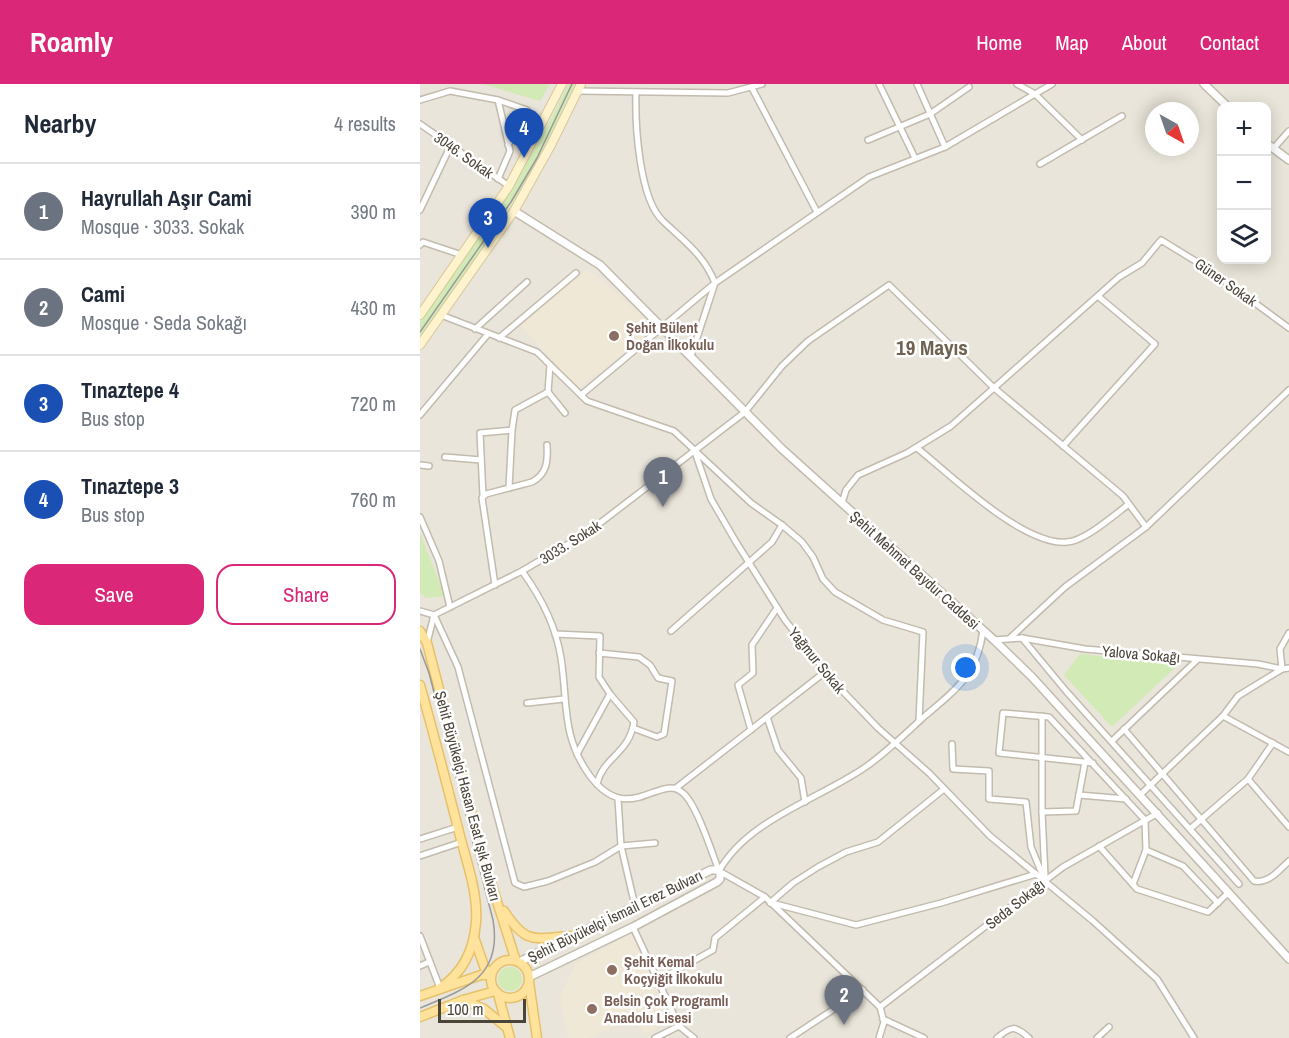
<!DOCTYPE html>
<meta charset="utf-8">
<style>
:root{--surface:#fff;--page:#f6f6f7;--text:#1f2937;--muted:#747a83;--line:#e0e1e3;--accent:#db2777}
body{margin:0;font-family:"Archivo Narrow",sans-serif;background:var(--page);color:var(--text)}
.controls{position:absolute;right:18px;top:18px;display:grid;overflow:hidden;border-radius:12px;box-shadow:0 3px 15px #0003}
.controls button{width:54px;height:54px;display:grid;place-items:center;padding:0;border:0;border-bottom:2px solid var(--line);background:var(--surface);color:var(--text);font:30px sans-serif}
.compass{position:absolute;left:725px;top:18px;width:54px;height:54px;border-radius:50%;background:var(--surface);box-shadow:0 3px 15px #0003;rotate:140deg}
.scale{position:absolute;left:18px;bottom:15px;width:88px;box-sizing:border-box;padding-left:6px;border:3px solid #4b4439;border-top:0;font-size:16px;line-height:21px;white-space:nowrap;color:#4b4439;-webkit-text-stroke:4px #fff;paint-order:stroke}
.you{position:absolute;left:546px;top:584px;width:21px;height:21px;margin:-15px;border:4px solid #fff;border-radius:50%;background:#1a73e8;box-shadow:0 0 0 9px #1a73e833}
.badge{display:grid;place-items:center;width:39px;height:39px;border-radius:50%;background:var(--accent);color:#fff;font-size:20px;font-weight:700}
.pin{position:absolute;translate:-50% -50px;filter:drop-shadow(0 2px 3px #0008)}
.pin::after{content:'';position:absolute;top:32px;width:21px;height:18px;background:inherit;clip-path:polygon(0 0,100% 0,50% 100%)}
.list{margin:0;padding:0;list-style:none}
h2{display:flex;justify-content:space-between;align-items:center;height:78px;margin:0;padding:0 24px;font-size:26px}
h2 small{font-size:20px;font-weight:400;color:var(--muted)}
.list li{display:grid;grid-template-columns:39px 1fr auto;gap:18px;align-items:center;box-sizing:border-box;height:96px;padding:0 24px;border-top:2px solid var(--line)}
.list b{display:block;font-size:22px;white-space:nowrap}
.list p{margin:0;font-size:20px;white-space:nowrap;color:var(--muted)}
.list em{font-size:20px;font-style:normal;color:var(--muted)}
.actions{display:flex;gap:12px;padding:18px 24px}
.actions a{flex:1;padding:14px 0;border:2px solid var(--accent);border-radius:18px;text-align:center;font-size:21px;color:var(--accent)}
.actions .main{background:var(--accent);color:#fff}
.icon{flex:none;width:33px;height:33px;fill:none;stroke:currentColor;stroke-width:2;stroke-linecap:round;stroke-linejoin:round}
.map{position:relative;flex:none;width:869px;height:954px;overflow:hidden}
header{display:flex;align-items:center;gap:36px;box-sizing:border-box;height:84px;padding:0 30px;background:var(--accent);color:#fff}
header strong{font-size:28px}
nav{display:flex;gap:33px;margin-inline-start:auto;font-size:21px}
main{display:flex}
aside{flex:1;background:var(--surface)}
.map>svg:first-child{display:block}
.residential{fill:#eae5da;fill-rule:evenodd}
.education{fill:#efe8d6}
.green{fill:#d2eab5}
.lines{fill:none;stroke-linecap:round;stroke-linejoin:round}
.minor-casing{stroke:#c2bbae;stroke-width:8}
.tertiary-casing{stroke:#c2bbae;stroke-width:10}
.secondary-casing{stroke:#d6c79b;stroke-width:10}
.primary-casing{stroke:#e6c16a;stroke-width:11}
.minor{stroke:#fff;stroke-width:5}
.tertiary{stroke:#fff;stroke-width:7}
.secondary{stroke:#fff3cd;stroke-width:8}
.primary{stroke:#ffe39c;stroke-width:8}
.tram{stroke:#9a9a9a;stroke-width:1.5}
.education-dot{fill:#8d6e63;stroke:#fff;stroke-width:2}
.labels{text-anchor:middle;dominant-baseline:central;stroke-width:5;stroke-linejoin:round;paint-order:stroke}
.street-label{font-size:15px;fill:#4b4439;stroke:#fff}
.education-label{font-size:15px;font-weight:bold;fill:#785e54;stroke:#fff;text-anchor:start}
.district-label{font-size:21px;font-weight:bold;fill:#6e6250;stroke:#fff}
</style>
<header>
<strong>Roamly</strong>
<nav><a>Home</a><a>Map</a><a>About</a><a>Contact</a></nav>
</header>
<main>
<aside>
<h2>Nearby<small>4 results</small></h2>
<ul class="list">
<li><span class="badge" style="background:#6b7280">1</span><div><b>Hayrullah Aşır Cami</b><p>Mosque · 3033. Sokak</p></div><em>390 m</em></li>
<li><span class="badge" style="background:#6b7280">2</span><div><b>Cami</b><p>Mosque · Seda Sokağı</p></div><em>430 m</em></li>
<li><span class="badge" style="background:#1a4fb4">3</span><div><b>Tınaztepe 4</b><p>Bus stop</p></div><em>720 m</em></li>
<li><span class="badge" style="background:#1a4fb4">4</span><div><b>Tınaztepe 3</b><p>Bus stop</p></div><em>760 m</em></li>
</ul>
<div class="actions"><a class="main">Save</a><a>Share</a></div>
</aside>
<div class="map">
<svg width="869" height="954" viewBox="0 0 869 954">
<rect width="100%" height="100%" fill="#f6f3ec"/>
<!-- residential -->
<path class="residential" d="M0,0H869V954H0ZM802,22H846V176H802ZM734,27H770V63H734Z"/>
<!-- education -->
<g class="education">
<path d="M166,185L184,198L236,244L158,305L100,241Z"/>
<path d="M211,850L234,892L230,894L250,936L224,951L215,933L169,954H148L140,913L155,880Z"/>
</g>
<!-- green -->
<g class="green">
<path d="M53,0H130L120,17L63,0Z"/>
<path d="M148,0H156L132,51L99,108L58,172L0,252V238C55,161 108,86 148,0Z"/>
<path d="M0,449L25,512L6,514L0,509Z"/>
<path d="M660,570L759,580L692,643L644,591Z"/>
<circle cx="90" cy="895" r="12"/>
</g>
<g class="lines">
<!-- minor casing -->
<g class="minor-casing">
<g id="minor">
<path d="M459,0L495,74"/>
<path d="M497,0L525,63"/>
<path d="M597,0L615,10L662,56"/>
<path d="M332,4L397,128"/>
<path d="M157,7L308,9L342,0"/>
<path d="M216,8C215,40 219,115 243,137C264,157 284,171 295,199L271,272"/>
<path d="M0,16L30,7L78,16L90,67L78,95"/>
<path d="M78,16L107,26L88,61"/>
<path d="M0,40L89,102"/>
<path d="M448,56L510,30L549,3"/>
<path d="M853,65L869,47"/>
<path d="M620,80L702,32"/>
<path d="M0,126L30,63"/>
<path d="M0,161L3,158L42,171"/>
<path d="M21,231L117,268L167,317L254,347L331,419L362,441L382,458L393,473L403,495L415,508L463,536L503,548L499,637"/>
<path d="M55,245L107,198"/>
<path d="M79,254L156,189"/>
<path d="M128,308L145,329"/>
<path d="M161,311L295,199L449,93L525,63L632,0"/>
<path d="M0,331L68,250"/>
<path d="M643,362L735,260L679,213"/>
<path d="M497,364C531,391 603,462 647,458C665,457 694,431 709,420"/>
<path d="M275,368L291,415L316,458L365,536L413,597L458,644L509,689L570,752L673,837L737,895L774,954"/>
<path d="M25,373L61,376"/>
<path d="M0,381L9,382"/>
<path d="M89,404L92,346"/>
<path d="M63,412L60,349L92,346L95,326L128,308L130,281"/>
<path d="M422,419L426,406L438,391L487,369L531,342L699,193L722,179L741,156L790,186L869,244"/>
<path d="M0,433L19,477L30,523"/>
<path d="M102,487C121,513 136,542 141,574C148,619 141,652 170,692C209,744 240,688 263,709C277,721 292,769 299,787L345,813L460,923L464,938L459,954"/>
<path d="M75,501L62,414L66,410L112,398C127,390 128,377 127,361"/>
<path d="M0,527L14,531L7,559"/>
<path d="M251,547L352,458L362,441"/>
<path d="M135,550L180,552L179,593L190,610L214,638C209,670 183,673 177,700"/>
<path d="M590,554L645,503L726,443L869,306"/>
<path d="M602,554L646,607L819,800"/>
<path d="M574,556L602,554L665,565L838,580L862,585L869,584"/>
<path d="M179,569L219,573L230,581L238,594L252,597L244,650L237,653L213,644"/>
<path d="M107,619L144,615"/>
<path d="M622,632V728L625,792"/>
<path d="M803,632L869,668"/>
<path d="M347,633L358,666L381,694L385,718"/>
<path d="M704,645L834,797C849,800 859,786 869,777"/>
<path d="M331,646L318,601L333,589L332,561L357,524"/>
<path d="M692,657L777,576"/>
<path d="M532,660L533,685L569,687V715L606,718L611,763L625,797"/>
<path d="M157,670L190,610"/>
<path d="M673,679L579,669L583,629L629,633L725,736L726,766L713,800"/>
<path d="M828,695L853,659"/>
<path d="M256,704L405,588"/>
<path d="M659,711L706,715"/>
<path d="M720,711L803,632L818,612L862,585L860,565L869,549"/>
<path d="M198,715L201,762L215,822"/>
<path d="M622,728L656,727L665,678"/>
<path d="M770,745L828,695L869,743"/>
<path d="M0,755L38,743"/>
<path d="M235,759L201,762L175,778L128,797L104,803L95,799L38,583L14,531L102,487L167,449L325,328L362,282L388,257L469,201L573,303L703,412L726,443"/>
<path d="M679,762L717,805L788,828L809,808"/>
<path d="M726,766L763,782L798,819"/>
<path d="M0,772L42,758"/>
<path d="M299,787C328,735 400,715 447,682C468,667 487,648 506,631C537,605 558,589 563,546"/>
<path d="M350,819L373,799L398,783L426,768L458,758L524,705"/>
<path d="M352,819L436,841L521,819L616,790"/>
<path d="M213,843L259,942L274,954"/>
<path d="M0,852L20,904"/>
<path d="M0,882L9,878"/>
<path d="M239,896L293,866L295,854L345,813"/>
<path d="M460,923L643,783L738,729"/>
<path d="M463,935L504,954"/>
<path d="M235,954L259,942"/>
<path d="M370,954L443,906"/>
<path d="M577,954C591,942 595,941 609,954"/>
<path d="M677,954L689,943"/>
</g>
</g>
<!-- tertiary casing -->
<g class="tertiary-casing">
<g id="tertiary">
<path d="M784,0L807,22"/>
<path d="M846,59L869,76"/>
<path d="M94,127L180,181L362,365L574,556L612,593L869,875"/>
<path d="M99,878L291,786H297L300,789V795L297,798L213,843L109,893"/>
</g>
</g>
<!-- secondary casing -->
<g class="secondary-casing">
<g id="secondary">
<path d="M0,231L89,102L142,0"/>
<path d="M0,261L94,127L131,61L161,0"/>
</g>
</g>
<!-- primary casing -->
<g class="primary-casing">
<g id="primary">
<path d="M0,547L7,559L64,777L96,877"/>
<path d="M0,601C14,651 27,701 40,752C47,779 58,809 56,838C54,865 44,888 20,904"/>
<path d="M84,827C107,862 114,854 152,852"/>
<path d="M54,853L65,885L71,889"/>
<circle cx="90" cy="895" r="19"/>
<path d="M109,898L117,954"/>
<path d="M78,910L90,954"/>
<path d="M0,912L61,891H71"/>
<path d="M43,916L64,925L86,943"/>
<path d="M0,933L43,916L75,907"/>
</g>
</g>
<!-- minor -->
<use href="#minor" class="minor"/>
<!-- tertiary -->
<use href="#tertiary" class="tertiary"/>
<!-- secondary -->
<use href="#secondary" class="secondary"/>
<!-- primary -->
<use href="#primary" class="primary"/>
<!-- tram -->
<g class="tram">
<path d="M0,248L91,118L117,74L152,0"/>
<path d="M0,565L9,589L73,836C83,894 43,906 0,924"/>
</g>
</g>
<!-- markers -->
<g class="education-dot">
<circle cx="194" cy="252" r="6"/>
<circle cx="192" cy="886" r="6"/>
<circle cx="172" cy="925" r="6"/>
</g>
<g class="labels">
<!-- street labels -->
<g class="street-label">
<text transform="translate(44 71) rotate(35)">3046. Sokak</text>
<text transform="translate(806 198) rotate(35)">Güner Sokak</text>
<text transform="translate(150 458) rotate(-32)">3033. Sokak</text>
<text transform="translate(495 486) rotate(42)">Şehit Mehmet Baydur Caddesi</text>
<text transform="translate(721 570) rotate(5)">Yalova Sokağı</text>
<text transform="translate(397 576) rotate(51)">Yağmur Sokak</text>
<text transform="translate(48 712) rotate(75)">Şehit Büyükelçi Hasan Esat Işık Bulvarı</text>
<text transform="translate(595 820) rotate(-38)">Seda Sokağı</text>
<text transform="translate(195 832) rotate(-26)">Şehit Büyükelçi İsmail Erez Bulvarı</text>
</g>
<!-- education labels -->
<g class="education-label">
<text x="206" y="243">Şehit Bülent<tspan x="206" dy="17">Doğan İlkokulu</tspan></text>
<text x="204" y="877">Şehit Kemal<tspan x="204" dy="17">Koçyiğit İlkokulu</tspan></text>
<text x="184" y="916">Belsin Çok Programlı<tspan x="184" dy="17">Anadolu Lisesi</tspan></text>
</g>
<!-- district labels -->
<g class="district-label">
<text x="512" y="263">19 Mayıs</text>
</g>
</g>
</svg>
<div class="controls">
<button>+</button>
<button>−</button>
<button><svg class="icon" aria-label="layers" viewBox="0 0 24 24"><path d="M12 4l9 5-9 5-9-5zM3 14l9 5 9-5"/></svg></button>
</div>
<svg class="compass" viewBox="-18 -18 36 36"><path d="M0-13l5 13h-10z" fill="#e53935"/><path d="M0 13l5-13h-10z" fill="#747a83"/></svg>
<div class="scale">100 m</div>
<div class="you"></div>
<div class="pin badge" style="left:243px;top:423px;background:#6b7280">1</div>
<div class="pin badge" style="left:424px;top:941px;background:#6b7280">2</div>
<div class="pin badge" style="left:68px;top:164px;background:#1a4fb4">3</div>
<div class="pin badge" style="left:104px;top:74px;background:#1a4fb4">4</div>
</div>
</main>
